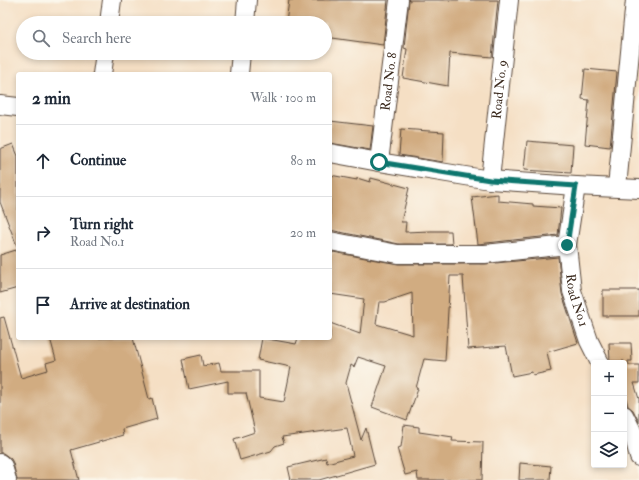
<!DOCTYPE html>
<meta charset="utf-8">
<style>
:root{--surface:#fff;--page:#f2f2f3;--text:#1f2937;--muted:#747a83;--line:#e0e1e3}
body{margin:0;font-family:"IM FELL Double Pica",serif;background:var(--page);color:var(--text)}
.controls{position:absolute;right:12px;bottom:12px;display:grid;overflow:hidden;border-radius:4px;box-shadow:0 2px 6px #0003}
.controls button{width:36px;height:36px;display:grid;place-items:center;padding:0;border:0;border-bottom:1px solid var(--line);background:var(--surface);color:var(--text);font:20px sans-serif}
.stop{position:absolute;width:12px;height:12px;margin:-9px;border:3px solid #0f766e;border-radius:50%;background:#fff}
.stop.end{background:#0f766e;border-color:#fff;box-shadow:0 1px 4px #0008}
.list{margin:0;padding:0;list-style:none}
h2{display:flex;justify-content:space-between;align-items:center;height:52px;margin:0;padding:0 16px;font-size:17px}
h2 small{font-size:13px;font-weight:400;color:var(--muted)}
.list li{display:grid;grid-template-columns:26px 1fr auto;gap:12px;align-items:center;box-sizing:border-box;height:72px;padding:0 16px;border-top:1px solid var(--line)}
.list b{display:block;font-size:15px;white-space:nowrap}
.list p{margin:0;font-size:13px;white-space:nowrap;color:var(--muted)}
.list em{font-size:13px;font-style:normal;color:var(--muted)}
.icon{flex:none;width:22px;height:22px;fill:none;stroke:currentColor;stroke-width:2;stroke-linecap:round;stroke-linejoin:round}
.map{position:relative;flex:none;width:639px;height:480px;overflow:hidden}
.search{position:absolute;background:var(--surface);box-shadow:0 2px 6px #0003;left:16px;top:16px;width:316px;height:44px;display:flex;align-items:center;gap:10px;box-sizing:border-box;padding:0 14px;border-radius:22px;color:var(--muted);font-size:15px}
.panel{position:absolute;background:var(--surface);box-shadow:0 2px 6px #0003;left:16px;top:72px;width:316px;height:268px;border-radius:4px}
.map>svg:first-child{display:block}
.building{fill:#d1ac81;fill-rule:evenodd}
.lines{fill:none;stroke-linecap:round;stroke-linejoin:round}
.street-casing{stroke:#574537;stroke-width:20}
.street{stroke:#fff;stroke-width:18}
.route{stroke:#0f766e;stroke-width:5}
.labels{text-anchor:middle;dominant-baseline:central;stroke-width:3;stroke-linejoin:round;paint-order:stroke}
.street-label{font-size:13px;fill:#3b2a1e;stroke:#fbf7ec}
</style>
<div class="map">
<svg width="639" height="480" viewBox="0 0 639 480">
<rect width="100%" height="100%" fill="#fbf7ec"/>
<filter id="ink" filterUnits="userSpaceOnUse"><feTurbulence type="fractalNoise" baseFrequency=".025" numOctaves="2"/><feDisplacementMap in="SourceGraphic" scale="8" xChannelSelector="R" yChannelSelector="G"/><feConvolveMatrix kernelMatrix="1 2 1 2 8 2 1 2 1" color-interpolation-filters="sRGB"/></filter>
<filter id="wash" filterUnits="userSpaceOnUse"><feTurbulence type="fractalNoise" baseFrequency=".012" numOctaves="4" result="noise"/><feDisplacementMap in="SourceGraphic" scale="16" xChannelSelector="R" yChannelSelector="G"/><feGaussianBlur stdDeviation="0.9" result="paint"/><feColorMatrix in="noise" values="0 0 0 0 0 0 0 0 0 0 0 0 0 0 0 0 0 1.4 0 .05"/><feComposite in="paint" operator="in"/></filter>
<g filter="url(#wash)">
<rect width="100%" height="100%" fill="#f5dfc4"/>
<g id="blocks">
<!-- building -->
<g class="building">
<path d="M289,0H388L383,45L325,37V23H286Z"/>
<path d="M409,0H498L492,57L450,53L448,86L403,78L407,49L404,48Z"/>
<path d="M585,69L617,72L610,147L585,144L589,100L582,99Z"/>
<path d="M330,121L373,126L370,150L330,143Z"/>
<path d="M401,129L444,132L443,162L399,155Z"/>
<path d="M527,141L573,145L571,173L524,170Z"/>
<path d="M13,144L18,156V245L17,246L0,202V149Z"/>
<path d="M330,175L357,180V178L370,182L371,178L409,188L401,222H406L405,232L431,231H451L452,244H399L330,230Z"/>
<path d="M498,194V201L533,204V206L561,208L558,235L478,244L472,197Z"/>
<path d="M16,250L18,257V288L0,293V255Z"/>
<path d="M333,252L398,264H485L558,257L562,294L578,343L547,352L551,371L533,375L532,372L512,376L506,346L468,349L463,276H450L445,361L424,359L416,388L418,389L407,420L372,407L386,366L358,357L354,367L351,365L346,383L361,440L366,428L375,464L319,480H291L288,467L326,458L327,463L353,456L347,428L282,437L284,443L275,446L271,451L240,460L234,439L255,432L246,393H228V381L189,389L183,359L201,355L203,366L219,363L221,371H259V398L284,402L291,367L258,360L262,338L296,344L298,338H330V323L360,334L364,299L330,294V257ZM412,293L413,335L376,324L379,302H385Z"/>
<rect x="603" y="290" width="36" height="26"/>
<path d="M4,317L21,378L48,370L46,363L56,360L50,338H133L149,399L152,398L157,419L122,429L123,435L71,450L79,480H17L13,463L11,459L3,453H0V318Z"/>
<path d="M609,343H631L632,361H628L629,365H639V383H634L639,399V422L633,410L628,406L624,391V361H610Z"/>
<path d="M404,425L419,427V432L453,437L452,441L483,442L482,480H418L417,472L405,475L397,448L401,447Z"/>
<path d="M520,463L551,466L550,480H519Z"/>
</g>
</g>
</g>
<g filter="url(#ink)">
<use href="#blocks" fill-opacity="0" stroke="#574537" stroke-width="1"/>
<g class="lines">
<!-- street casing -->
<g class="street-casing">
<g id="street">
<path d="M109,23L112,0"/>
<path d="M245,23L247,0"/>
<path d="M102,74L105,53"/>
<path d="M239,74L241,53"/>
<path d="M0,105L18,107"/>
<path d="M330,153L379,162L490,180L576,186L639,189"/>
<path id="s1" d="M379,162L399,0"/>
<path id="s2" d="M490,180L509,0"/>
<path id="s3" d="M576,186L567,245L572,291L589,341L600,363"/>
<path d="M617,187L635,0"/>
<path d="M330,241L398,254H485L567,245"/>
<path d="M624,415L633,433L639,457"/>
<path d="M0,463L3,466L7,480"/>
</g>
</g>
<!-- street -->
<use href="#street" class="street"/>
</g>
</g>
<g class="lines" filter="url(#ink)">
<!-- route -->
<path class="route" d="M379,162L490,180L576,186L567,245"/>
</g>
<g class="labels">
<!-- street labels -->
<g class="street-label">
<text stroke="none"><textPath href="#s1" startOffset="81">Road No. 8</textPath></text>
<text stroke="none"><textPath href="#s2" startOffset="91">Road No. 9</textPath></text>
<text stroke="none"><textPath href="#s3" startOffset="116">Road No.1</textPath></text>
</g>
</g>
</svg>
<div class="controls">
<button>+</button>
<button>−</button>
<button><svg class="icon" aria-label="layers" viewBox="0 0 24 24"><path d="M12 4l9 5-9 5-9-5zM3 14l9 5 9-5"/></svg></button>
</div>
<div class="stop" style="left:379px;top:162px"></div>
<div class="stop end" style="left:567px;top:245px"></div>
<div class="search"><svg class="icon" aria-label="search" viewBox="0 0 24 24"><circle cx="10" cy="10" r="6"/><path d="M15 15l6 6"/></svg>Search here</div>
<section class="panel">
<h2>2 min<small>Walk · 100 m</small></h2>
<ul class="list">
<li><svg class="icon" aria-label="ahead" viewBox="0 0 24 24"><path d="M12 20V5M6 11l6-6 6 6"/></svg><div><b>Continue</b></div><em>80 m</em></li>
<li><svg class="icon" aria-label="right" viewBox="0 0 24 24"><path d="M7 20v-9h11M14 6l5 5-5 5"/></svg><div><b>Turn right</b><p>Road No.1</p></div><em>20 m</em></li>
<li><svg class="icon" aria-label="arrive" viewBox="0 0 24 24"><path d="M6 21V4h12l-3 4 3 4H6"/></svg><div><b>Arrive at destination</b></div></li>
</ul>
</section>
</div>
